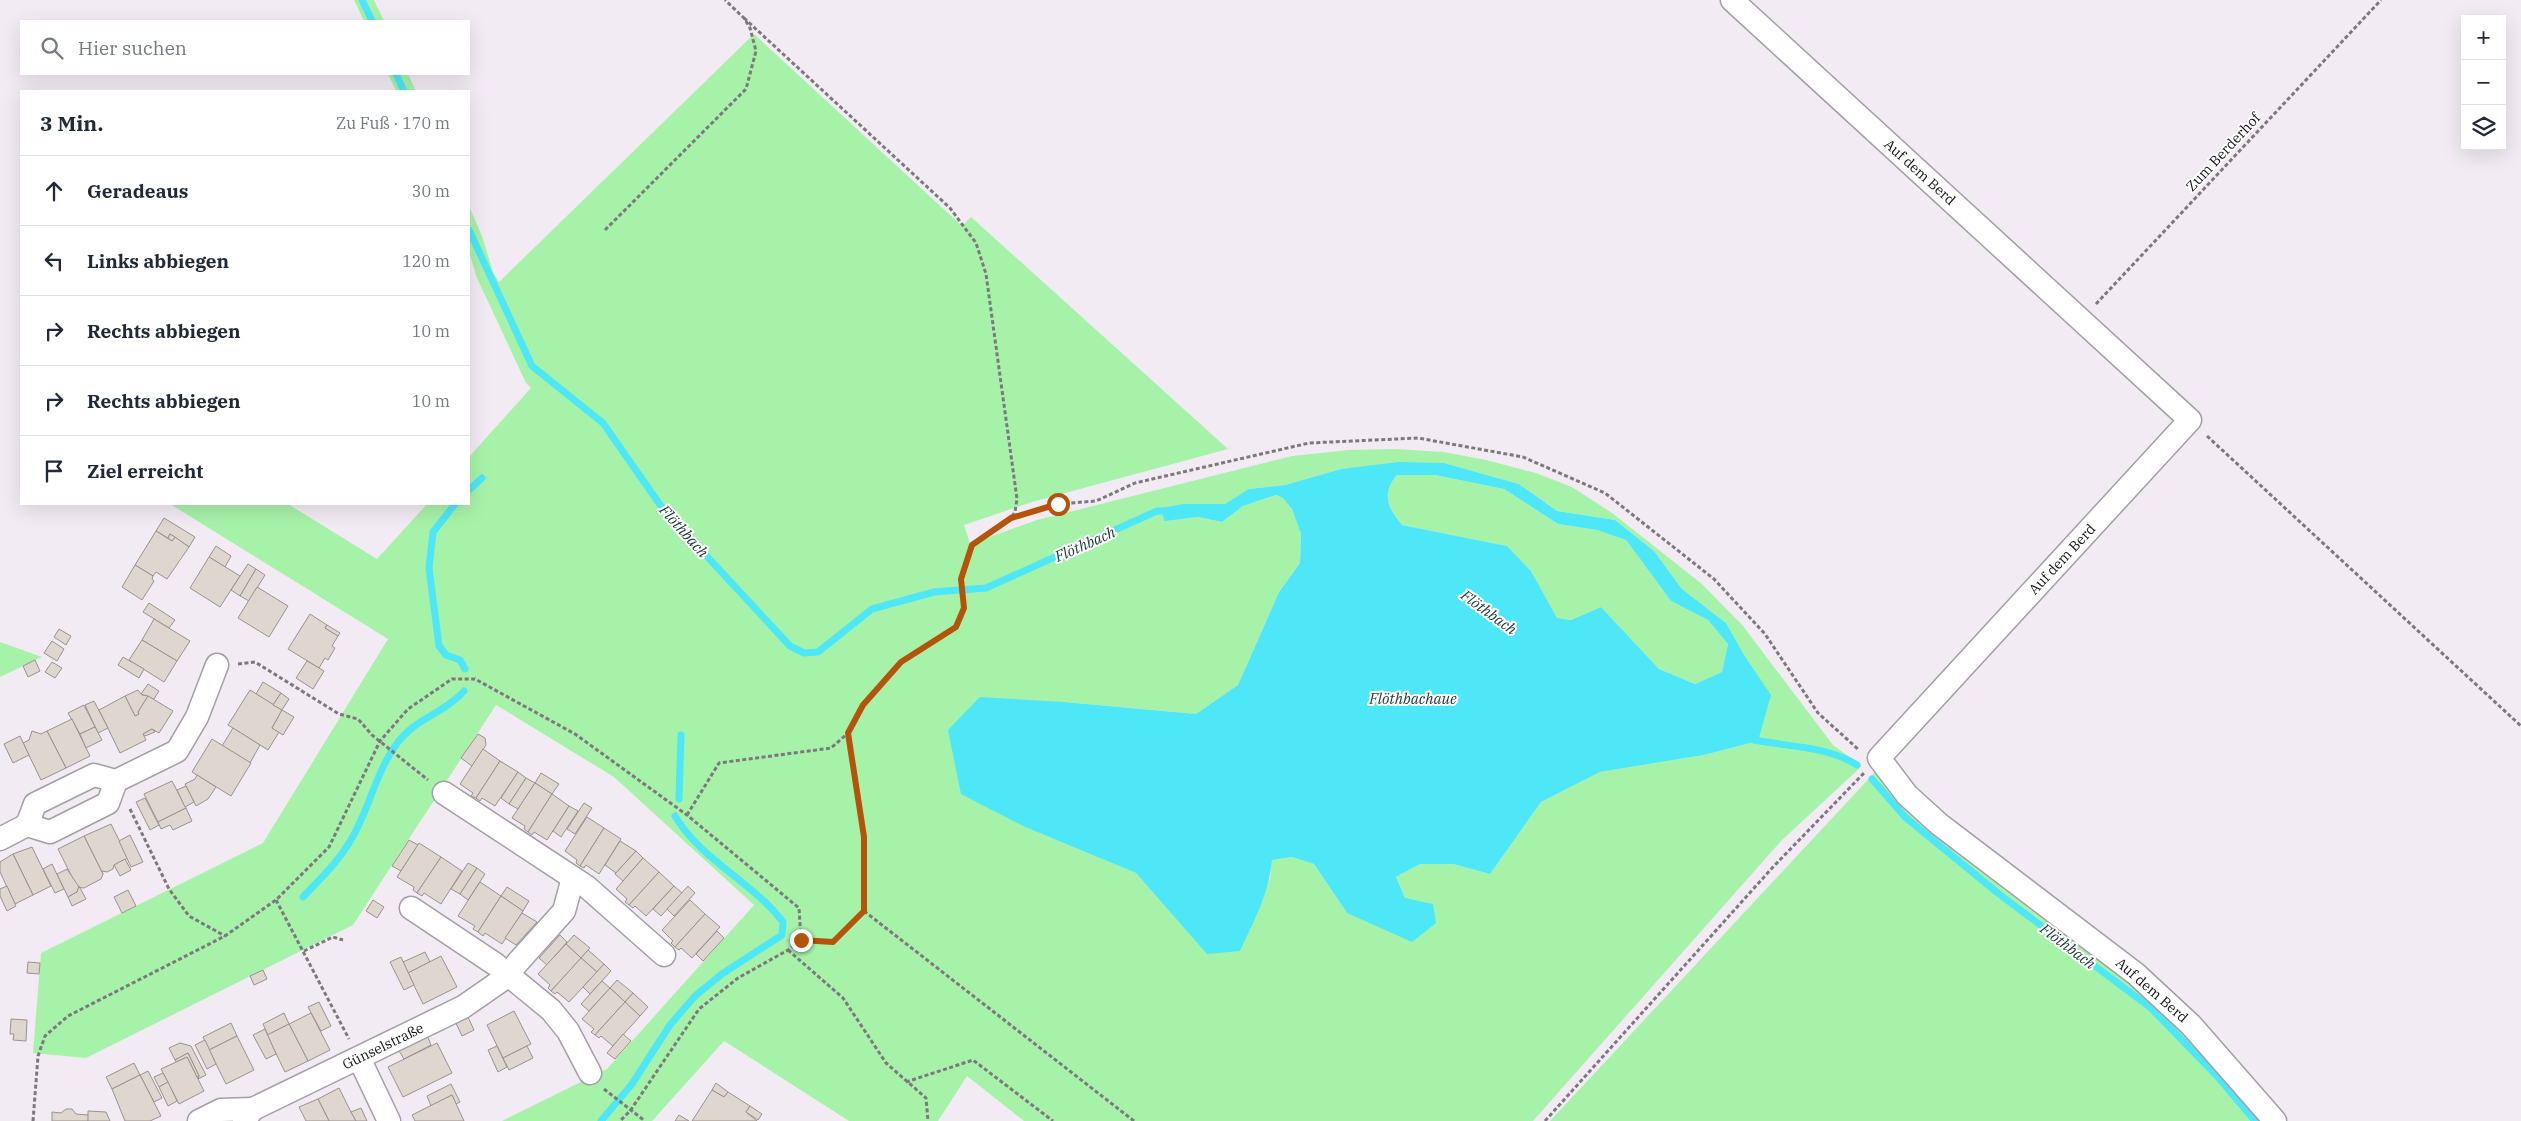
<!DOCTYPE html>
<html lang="de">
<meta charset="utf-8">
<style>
:root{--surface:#fff;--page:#f6f6f7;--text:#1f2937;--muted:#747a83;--line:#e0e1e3}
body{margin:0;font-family:"IBM Plex Serif",serif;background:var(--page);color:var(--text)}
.controls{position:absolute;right:15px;top:15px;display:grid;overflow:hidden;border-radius:0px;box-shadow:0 5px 20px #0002}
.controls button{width:45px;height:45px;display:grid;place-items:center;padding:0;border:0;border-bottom:1px solid var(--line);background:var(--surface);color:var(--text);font:25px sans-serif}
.stop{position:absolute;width:15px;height:15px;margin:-11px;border:4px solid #b45309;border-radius:50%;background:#fff}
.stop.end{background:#b45309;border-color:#fff;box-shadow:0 1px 5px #0008}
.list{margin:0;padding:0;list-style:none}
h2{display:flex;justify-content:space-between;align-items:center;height:65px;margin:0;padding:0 20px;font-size:21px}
h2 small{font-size:16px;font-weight:400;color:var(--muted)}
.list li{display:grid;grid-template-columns:32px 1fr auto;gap:15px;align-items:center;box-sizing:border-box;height:70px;padding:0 20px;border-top:1px solid var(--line)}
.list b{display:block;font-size:19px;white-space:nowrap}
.list em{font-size:16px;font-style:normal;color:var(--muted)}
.icon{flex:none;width:28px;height:28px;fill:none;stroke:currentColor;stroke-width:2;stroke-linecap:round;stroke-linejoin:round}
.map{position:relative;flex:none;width:2521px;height:1121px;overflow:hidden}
.search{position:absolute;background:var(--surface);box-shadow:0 5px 20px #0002;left:20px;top:20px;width:450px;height:55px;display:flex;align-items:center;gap:12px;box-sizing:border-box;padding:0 18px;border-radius:0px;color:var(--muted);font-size:19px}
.panel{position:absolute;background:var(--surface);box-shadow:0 5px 20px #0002;left:20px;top:90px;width:450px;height:415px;border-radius:0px}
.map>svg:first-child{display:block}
.green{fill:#a7f2a9;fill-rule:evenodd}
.water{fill:#4de7f7;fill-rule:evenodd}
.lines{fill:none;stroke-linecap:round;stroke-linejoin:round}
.stream{stroke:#4de7f7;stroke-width:7}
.building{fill:#dfd7cf;stroke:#9a928b}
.street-casing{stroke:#a59ea6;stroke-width:25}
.path{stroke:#7c787e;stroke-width:3;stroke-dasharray:4 2.5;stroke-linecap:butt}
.street{stroke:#fff;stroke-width:22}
.route{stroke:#b45309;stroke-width:6}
.labels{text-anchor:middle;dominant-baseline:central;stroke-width:4;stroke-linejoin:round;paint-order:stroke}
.street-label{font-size:14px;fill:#141215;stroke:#fff}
.water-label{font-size:15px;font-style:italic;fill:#1d3639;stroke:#fff}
</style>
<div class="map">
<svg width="2521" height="1121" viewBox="0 0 2521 1121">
<rect width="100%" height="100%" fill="#f2ebf4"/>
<!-- green -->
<g class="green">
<path d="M354,0H374L384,21H364Z"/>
<path d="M754,34L962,226L971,217L1228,449L1032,502L964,525L970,544L1037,520L1292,456L1349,450L1395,449L1444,452L1486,460L1536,473L1572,487L1612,513L1702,584L1743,626L1833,745L1862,766L1781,841L1533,1121H1024L967,1076L938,1121H849L724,1041L652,1121H502L607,1069L754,905L614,777L496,705L353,925L86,1058L33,1053L41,953L263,843L388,639L170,504H288L377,559L427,504H469V457L531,388L526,383L477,278L469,252V206L482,236L493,272L499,282ZM1444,463L1519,484L1557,511L1615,520L1654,551L1682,589L1726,623L1746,658L1758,741L1704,755L1600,772L1541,802L1490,874L1453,864H1420L1396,877L1405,898L1347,913L1314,864L1292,857L1272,860L1270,879L1208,954L1136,873L1025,827L1064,702L1196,714L1238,685L1279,592L1300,563L1301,534L1292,509L1284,498L1276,495L1243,506L1222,522L1198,517L1164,520L1161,508L1182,504H1225L1250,489L1285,485L1341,469Z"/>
<path d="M388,74H408L416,91H396Z"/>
<path d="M1397,475H1435L1504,489L1558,524L1597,530L1626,540L1671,601L1708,620L1728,644L1722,672L1695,684L1659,669L1601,607L1571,620L1557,618L1531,571L1507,546L1402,525C1388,508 1381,494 1397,475Z"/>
<path d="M0,642L42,657L0,677Z"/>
<path d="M1877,770L2153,996L2267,1121H1550Z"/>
</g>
<!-- water -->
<path class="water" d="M1399,462L1444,463L1519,484L1557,511L1615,520L1654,551L1682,589L1726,623L1746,658L1771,695L1758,741L1704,755L1600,772L1541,802L1490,874L1453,864H1420L1396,877L1405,898L1433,904L1436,923L1412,942L1347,913L1314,864L1292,857L1272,860C1269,893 1254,921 1240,951L1207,954L1136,873L1025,827L961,794L948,730L980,697L1064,702L1196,714L1238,685L1279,592L1300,563L1301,534L1292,509L1283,498L1276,495L1243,506L1222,522L1198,517L1164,521L1161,508L1182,504H1225L1249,489L1285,485L1341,469ZM1397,475H1435L1504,489L1558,524L1597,530L1626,540L1671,601L1708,620L1728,644L1722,672L1695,684L1659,669L1601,607L1571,620L1557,618L1531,571L1507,546L1402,525C1388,508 1381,494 1397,475Z"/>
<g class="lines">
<!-- stream -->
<g class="stream">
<path d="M362,0L372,21"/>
<path d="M396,74L404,91"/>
<path d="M469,230L532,366L603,423L663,509L790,646L804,653L818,652L872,609L934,592L986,588L1157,511H1171"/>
<path d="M469,490L482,478"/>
<path d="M455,504L433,532L429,568L439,646L446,655L460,660L465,669"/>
<path d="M1750,739C1785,747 1825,745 1857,765"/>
<path d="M1872,779L1905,817L1999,894L2151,1008L2218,1077L2255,1121"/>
<path d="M679,799L681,735"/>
<path d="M303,897C321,878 339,861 352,838C370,807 376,771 398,742C415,719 446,712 464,691"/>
<path d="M601,1121L632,1084L670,1025L695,996L722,974L782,935L783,922C753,882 701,860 675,816"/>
</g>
</g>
<!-- building -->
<g class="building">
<path d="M164,518L195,537L189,547L170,534L168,538L156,531Z"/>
<path d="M156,531L172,541L175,537L189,547L167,579L156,572L153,576L135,565Z"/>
<path d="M170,534L175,537L172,541L168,538Z"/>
<path d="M216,546L231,556L225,567L209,557Z"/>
<path d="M209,557L240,576L220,607L190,588Z"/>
<path d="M248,564L256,569L240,596L231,590Z"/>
<path d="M135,565L153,576L152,579L154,581L142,600L122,587Z"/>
<path d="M256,569L265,575L249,601L240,596Z"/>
<path d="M257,587L288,606L269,637L238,618Z"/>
<path d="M149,603L175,620L169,628L143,612Z"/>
<path d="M310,614L327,625L325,628L338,636L332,646L335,648L328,660L325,658L319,668L288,649Z"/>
<path d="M154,619L190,641L177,661L142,640Z"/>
<path d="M327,625L340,633L338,636L325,628Z"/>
<path d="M59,629L71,636L66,645L54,637Z"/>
<path d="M142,640L177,661L164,682L129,660Z"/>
<path d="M52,641L64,649L57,661L44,653Z"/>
<path d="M123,657L144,669L139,678L118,665Z"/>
<path d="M35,660L40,671L28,677L23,666Z"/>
<path d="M307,661L324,671L313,689L296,678Z"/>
<path d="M52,662L62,668L55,678L45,672Z"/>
<path d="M263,682L281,693L273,705L256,694Z"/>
<path d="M148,684L159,691L154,699L141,694Z"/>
<path d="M138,690L142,695L148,696L138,712L139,714L135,716L125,696Z"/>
<path d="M250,690L282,710L272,728L279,732L268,750L228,725Z"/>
<path d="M281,693L289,699L282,710L273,705Z"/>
<path d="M125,696L135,716L139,714L138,712L148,696L173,711L159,733L152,729L143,734L146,740L120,753L99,710Z"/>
<path d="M94,701L108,728L98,733L85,705Z"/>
<path d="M84,705L95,727L80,734L68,713Z"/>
<path d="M282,710L294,717L283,735L272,728Z"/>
<path d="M72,719L90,756L66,768L47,731Z"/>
<path d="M95,727L102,740L86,748L80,734Z"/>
<path d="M233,728L260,745L250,763L222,746Z"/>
<path d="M152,729L155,732L145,736L143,734Z"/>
<path d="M32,731L41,734L47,731L66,768L41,780L23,743L29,740Z"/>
<path d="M478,734L485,738L486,745L472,766L461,758Z"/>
<path d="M20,736L29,755L13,763L4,744Z"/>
<path d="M212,739L251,763L231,796L192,772Z"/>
<path d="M483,749L500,761L476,798L471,796L473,793L460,784Z"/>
<path d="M500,761L518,772L495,806L482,798L480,801L476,798Z"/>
<path d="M518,772L526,778L509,804L501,798Z"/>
<path d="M541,773L559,784L552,794L535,783Z"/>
<path d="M197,775L216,787L208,799L196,806L185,784L195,779Z"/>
<path d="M526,778L535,783L518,809L509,804Z"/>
<path d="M172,781L186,808L158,822L144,794Z"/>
<path d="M535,783L552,794L528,832L524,829L525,826L512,818Z"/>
<path d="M186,786L194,802L185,807L177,790Z"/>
<path d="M552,794L569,806L547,840L534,832L532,835L528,832Z"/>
<path d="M145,798L159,825L150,830L136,802Z"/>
<path d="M584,803L592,808L575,834L567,829Z"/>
<path d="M569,806L578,811L561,837L553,831Z"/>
<path d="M186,808L192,821L173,830L170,825L161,829L158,822Z"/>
<path d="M587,817L604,828L580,866L576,863L577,860L565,851Z"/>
<path d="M111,824L128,858L114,865L113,869L107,872L102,871L103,874L84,836Z"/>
<path d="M604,828L621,839L599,874L586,865L584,868L580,866Z"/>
<path d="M130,835L143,862L131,867L119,841Z"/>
<path d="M84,836L103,874L101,879L84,888L77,887L58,849Z"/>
<path d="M409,840L418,845L401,871L392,866Z"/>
<path d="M620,841L636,851L616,873L605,865Z"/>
<path d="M419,843L441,857L417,893L413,890L414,887L397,877Z"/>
<path d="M32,847L51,886L33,895L13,854Z"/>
<path d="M636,851L643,858L623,881L615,874Z"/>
<path d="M13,854L33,895L15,904L0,872V862Z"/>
<path d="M441,857L462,871L441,904L424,893L422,896L417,893Z"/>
<path d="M643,858L659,872L629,905L625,902L627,899L616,889Z"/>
<path d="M125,859L131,870L120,876L114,865Z"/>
<path d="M468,863L477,868L460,894L451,889Z"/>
<path d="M52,864L64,889L55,893L43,869Z"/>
<path d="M477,868L485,874L468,900L460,894Z"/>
<path d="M67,869L79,887L77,892L68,897L57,874Z"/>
<path d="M659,872L674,886L646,916L635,906L633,908L629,905Z"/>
<path d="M480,882L501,896L478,932L473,929L475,926L458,916Z"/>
<path d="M7,886L16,906L7,911L0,896V889Z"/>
<path d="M79,886L86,899L72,906L68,897L77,892Z"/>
<path d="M674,886L682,893L661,916L653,909Z"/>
<path d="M688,886L695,893L674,916L667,909Z"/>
<path d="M507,887L529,901L523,911L501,896Z"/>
<path d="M128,890L136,906L122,913L114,897Z"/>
<path d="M501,896L523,911L502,944L485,933L483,936L478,932Z"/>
<path d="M373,900L384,907L377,918L366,911Z"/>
<path d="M690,900L705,914L675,947L671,943L673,941L662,930Z"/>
<path d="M522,913L537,922L516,945L505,938Z"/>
<path d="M705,914L720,927L692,958L681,948L679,950L675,947Z"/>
<path d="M717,931L724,938L703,961L696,954Z"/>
<path d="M560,935L567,942L547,965L539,958Z"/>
<path d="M574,935L590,948L581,958L566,944Z"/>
<path d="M566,944L581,958L551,991L548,988L550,985L538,974Z"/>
<path d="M588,950L604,964L597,972L581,958Z"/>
<path d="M425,952L430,962L408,973L403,962Z"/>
<path d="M441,956L457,987L423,1004L408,973Z"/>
<path d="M401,957L414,985L404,990L390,962Z"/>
<path d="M581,958L597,972L569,1002L557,992L555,994L551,991Z"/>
<path d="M28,962L40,963L39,974L27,973Z"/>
<path d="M604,964L611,971L590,994L583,987Z"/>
<path d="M263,970L267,979L254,985L250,976Z"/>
<path d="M617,980L633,993L625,1002L610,988Z"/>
<path d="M602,981L610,988L589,1011L581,1004Z"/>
<path d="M610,988L625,1002L595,1035L591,1032L594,1029L582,1019Z"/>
<path d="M633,993L648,1007L640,1016L625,1002Z"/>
<path d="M319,1002L331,1026L321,1031L308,1007Z"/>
<path d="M625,1002L640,1016L613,1046L601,1036L599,1038L595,1035Z"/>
<path d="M514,1011L531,1044L503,1058L487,1025Z"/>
<path d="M284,1013L289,1024L268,1035L263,1024Z"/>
<path d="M311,1013L330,1050L308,1061L289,1024Z"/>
<path d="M467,1015L474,1030L462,1036L455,1021Z"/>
<path d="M11,1019L27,1020L26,1041L13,1040L14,1034H10Z"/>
<path d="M231,1023L237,1036L209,1050L203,1037Z"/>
<path d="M289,1024L308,1061L285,1072L267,1035Z"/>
<path d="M265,1029L276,1054L266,1059L253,1035Z"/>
<path d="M623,1034L631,1041L615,1059L607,1053Z"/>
<path d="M427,1035L431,1045L404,1059L398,1049Z"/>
<path d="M237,1036L254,1070L226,1084L209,1050Z"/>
<path d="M205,1040L216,1064L207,1069L195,1045Z"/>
<path d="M180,1043L191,1046L206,1075L198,1079L199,1076L188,1053L175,1060L169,1048Z"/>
<path d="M437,1043L452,1073L403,1097L388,1067Z"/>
<path d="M497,1046L507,1067L498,1072L488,1050Z"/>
<path d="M527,1046L533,1058L509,1070L503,1058Z"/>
<path d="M188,1053L199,1076L197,1077L187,1057L176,1062L175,1060Z"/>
<path d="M187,1057L204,1091L179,1104L161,1069Z"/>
<path d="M134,1063L140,1075L112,1089L106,1077Z"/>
<path d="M148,1071L162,1098L154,1102L140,1075Z"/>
<path d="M163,1073L168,1082L159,1087L154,1077Z"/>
<path d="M140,1075L161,1116L150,1121H125L112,1089Z"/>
<path d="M168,1082L177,1101L168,1106L159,1087Z"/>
<path d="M716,1083L728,1092L724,1097L712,1090Z"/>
<path d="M451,1084L460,1102L456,1104L452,1095L431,1106L427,1096Z"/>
<path d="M339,1088L351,1112L356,1121H329L318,1099Z"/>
<path d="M712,1090L724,1097L728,1092L750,1106L746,1112L757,1121H692Z"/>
<path d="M452,1095L464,1121H415L412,1115Z"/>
<path d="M318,1099L329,1121H306L299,1107Z"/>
<path d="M750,1106L762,1114L758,1120L746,1112Z"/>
<path d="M361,1108L367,1121H356L351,1112Z"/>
<path d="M66,1109H72L76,1114L89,1115L88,1121H52V1112L61,1113Z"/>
<path d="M88,1111L106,1112L110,1121H88Z"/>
<path d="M679,1115L689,1121H675Z"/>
</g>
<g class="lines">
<!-- street casing -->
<g class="street-casing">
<g id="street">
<path d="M1732,0L2190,420L1879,758L1907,795L1939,824L2136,974L2191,1025L2275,1121"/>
<path d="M444,793L587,887L664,955"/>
<path d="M27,825L35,804L94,775L116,781L177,751L197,717L217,665"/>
<path d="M0,839L27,825L50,832L108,803L116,781"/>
<path d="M411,908L495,964L551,1010L568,1031L590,1073"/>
<path d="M359,1058L389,1121"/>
<path d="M199,1121L221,1110L253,1109"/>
<path d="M244,1121L253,1109L463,1007L502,980L564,911L573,878"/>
</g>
</g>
<!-- path -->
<g class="path">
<path d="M744,18L950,208L976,243L986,274L1017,499L1015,512L1011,518"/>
<path d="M605,230L746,89L756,51L750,28L744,18L725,0"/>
<path d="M2096,304L2381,0"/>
<path d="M2207,436L2521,726"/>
<path d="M238,664L255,662L339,714L358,719L372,735L428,780"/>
<path d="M130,809L169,889L189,916L225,936"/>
<path d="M687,815L719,763L831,748L847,734"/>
<path d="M276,900L349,1039"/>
<path d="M801,940L833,942L864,911"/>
<path d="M788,950L843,998L886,1063L926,1098L928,1121"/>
<path d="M304,951L333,937L343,940"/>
<path d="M906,1082L973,1060L1053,1121"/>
<path d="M604,1089L645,1121"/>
<path d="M33,1121L38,1056L45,1036L68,1016L225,936L276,900L329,847L380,741L408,709L452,679H475L575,734L687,815L799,908L801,940L788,950L738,978L699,1009L630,1111L620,1121"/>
<path d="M1134,1121L864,911V837L848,733L863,705L901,662L956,627L964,608L961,579L972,545L1011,518L1058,504L1096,501L1135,483L1309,443L1418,438L1523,457L1605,493L1714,579L1765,634L1818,713L1859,750"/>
<path d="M1545,1121L1773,867L1864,773"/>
</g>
<!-- street -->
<use href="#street" class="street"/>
</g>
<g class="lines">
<!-- route -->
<path class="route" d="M801,940L833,942L864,911V837L848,733L863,705L901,662L956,627L964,608L961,579L972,545L1011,518L1058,504"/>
</g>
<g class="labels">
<!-- street labels -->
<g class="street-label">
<text transform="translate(2223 152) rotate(-47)">Zum Berderhof</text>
<text transform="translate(1920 172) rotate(42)">Auf dem Berd</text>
<text transform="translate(2062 559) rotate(-47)">Auf dem Berd</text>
<text transform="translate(2152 990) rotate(41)">Auf dem Berd</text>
<text transform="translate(383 1046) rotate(-26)">Günselstraße</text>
</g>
<!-- water labels -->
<g class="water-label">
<text transform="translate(684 531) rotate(48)">Flöthbach</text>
<text transform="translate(1085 544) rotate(-24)">Flöthbach</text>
<text transform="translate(1489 612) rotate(36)">Flöthbach</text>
<text x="1413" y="698">Flöthbachaue</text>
<text transform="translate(2068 946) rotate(37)">Flöthbach</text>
</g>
</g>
</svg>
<div class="controls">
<button>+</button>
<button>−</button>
<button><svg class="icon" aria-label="layers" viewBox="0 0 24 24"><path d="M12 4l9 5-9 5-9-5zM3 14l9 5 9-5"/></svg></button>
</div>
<div class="stop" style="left:1058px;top:504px"></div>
<div class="stop end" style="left:801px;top:940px"></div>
<div class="search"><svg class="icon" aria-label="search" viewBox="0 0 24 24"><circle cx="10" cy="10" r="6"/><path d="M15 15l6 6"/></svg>Hier suchen</div>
<section class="panel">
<h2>3 Min.<small>Zu Fuß · 170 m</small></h2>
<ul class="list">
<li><svg class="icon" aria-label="ahead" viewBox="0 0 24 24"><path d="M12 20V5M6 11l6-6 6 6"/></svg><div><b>Geradeaus</b></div><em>30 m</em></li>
<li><svg class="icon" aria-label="left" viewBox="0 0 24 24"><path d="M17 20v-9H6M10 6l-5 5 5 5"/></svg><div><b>Links abbiegen</b></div><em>120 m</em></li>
<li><svg class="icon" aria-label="right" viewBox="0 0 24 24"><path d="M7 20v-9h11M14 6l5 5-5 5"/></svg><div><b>Rechts abbiegen</b></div><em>10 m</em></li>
<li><svg class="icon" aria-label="right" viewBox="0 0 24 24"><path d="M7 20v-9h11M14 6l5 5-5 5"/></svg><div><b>Rechts abbiegen</b></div><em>10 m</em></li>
<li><svg class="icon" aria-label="arrive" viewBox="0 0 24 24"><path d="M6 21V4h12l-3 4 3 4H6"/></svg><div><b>Ziel erreicht</b></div></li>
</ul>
</section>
</div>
